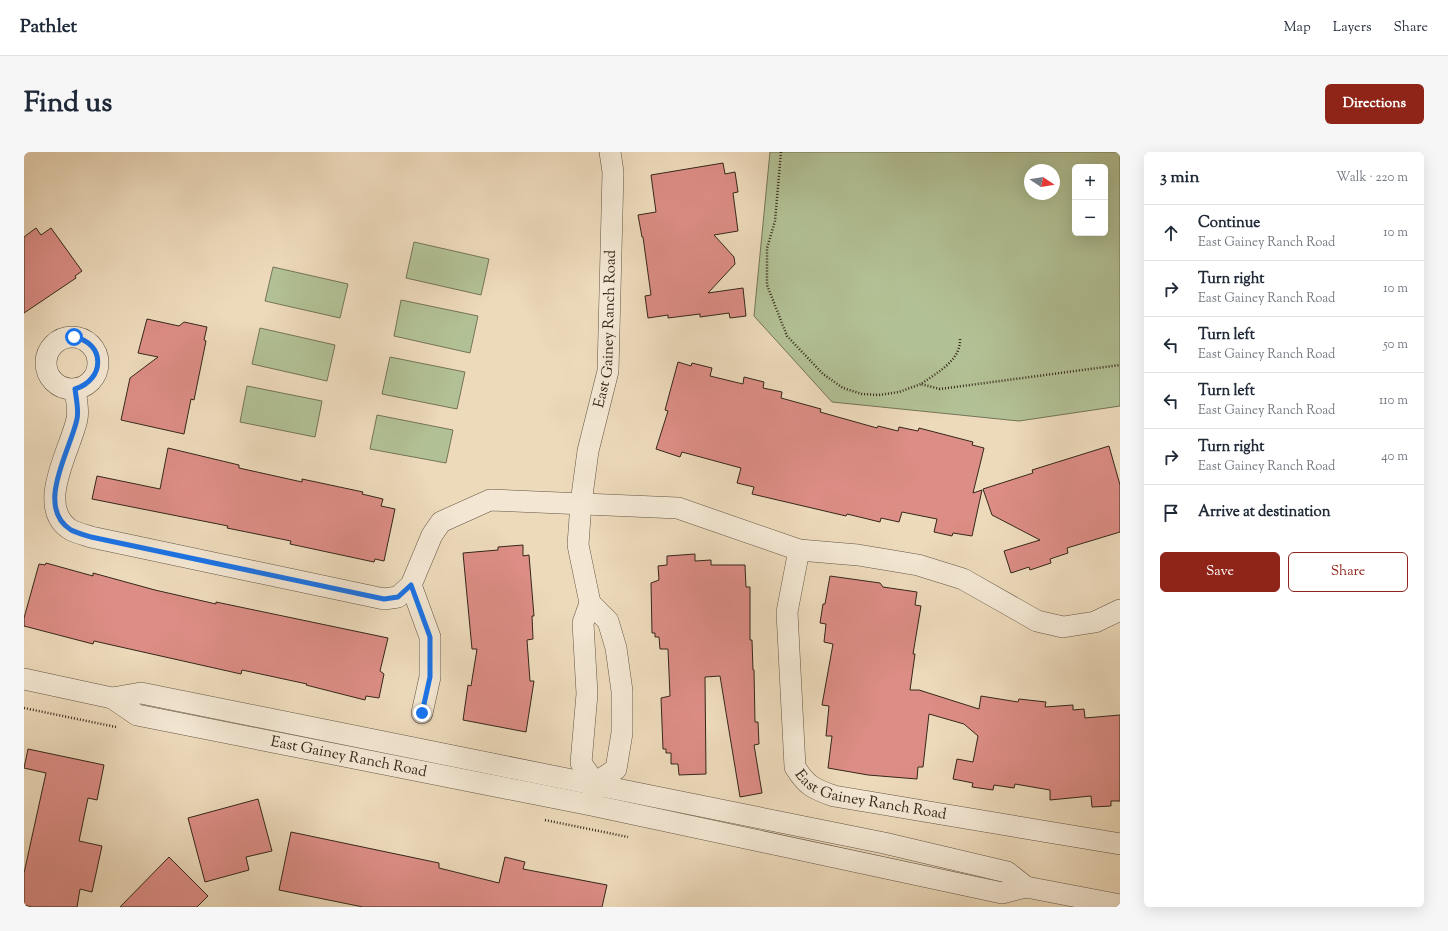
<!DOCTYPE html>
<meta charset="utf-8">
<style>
:root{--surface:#fff;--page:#f6f6f7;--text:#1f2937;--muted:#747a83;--line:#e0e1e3;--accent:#8f2418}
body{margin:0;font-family:"Sorts Mill Goudy",serif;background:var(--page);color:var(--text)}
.controls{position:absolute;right:12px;top:12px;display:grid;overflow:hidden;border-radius:6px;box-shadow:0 4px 16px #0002}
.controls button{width:36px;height:36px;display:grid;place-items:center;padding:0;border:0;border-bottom:1px solid var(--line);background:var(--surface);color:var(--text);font:20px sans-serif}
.compass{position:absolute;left:1000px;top:12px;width:36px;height:36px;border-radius:50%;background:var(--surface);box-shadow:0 4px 16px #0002;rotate:102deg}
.stop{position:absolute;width:12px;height:12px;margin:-9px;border:3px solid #1a73e8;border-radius:50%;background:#fff}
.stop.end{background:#1a73e8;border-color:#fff;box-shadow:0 1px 4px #0008}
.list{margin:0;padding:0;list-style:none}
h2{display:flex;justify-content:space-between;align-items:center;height:52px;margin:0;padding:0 16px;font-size:17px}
h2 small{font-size:13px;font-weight:400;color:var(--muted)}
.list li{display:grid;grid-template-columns:26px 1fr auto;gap:12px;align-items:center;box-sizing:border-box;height:56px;padding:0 16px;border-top:1px solid var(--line)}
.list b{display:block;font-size:15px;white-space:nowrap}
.list p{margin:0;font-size:13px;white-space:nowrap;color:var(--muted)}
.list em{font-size:13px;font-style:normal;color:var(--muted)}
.actions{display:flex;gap:8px;padding:12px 16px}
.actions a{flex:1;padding:9px 0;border:1px solid var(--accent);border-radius:6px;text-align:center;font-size:14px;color:var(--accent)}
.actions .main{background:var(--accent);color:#fff}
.icon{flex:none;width:22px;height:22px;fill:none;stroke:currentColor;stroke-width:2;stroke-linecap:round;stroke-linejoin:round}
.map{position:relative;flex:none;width:1096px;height:755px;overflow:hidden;border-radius:6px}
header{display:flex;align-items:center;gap:24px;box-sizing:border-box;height:56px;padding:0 20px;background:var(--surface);border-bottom:1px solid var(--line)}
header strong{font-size:19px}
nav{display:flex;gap:22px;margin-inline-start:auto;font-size:14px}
.intro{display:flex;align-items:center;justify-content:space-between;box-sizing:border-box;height:96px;padding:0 24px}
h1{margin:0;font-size:28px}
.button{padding:10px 18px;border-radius:6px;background:var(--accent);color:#fff;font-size:14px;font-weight:700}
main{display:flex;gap:24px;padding:0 24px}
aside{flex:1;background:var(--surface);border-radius:6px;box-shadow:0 4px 16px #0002}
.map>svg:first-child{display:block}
.green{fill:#b2c195;stroke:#747458;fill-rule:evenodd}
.building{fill:#dc8d85;stroke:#35271a}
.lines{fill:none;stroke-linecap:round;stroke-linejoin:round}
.street-casing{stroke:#635442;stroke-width:22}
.path{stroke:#35271a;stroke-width:2.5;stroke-dasharray:1 2;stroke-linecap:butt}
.street{stroke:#f3e7d3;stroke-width:21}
.route{stroke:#1a73e8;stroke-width:5}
.labels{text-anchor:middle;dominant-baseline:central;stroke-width:3.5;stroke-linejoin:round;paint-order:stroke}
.street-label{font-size:15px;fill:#35271a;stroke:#f3e7d3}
</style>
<header>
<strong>Pathlet</strong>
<nav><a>Map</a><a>Layers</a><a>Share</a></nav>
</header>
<div class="intro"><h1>Find us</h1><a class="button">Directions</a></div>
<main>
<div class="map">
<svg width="1096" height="755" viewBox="0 0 1096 755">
<rect width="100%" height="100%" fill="#eddabb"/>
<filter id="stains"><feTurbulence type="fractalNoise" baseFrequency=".005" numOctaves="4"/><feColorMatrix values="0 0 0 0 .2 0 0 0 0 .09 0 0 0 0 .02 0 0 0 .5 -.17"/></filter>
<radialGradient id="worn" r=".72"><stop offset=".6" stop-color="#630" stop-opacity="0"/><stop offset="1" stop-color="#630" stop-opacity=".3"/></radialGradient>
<!-- green -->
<g class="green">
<path d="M746,0H1096V254L995,269L808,250L730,164ZM1051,15H1081V81H1051ZM1006,18H1030V42H1006Z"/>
<path d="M390,90L465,107L457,143L382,126Z"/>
<path d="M249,115L324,132L316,166L241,149Z"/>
<path d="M377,148L454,164L446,201L370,184Z"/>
<path d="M236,176L311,193L303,229L228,212Z"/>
<path d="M366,205L441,220L433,257L358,242Z"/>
<path d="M223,234L298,249L291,285L216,270Z"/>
<path d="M353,263L429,278L422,311L346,297Z"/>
</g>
<!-- building -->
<g class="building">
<path d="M699,11L701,22L711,20L714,40L709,41L714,79L690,83L710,105L711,112L684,141L719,136L722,164L706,166L705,161L676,165V162L644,166V163L624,166L621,144L627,143L619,85H618L614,63L632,60L627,23Z"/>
<path d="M12,76L17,83L27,76L58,119L51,124L52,126L0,161V85Z"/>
<path d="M123,167L155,174L160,170L183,175L180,188L182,189L170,248L167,247L160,282L97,268L106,226L134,205L114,201Z"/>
<path d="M654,210L667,214L668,211L688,216L686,224L719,232L720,225L740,230L739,236L758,240L757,246L797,257L796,260L853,276L854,274L874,279L875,275L894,279L895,276L949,290L948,293L960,296L949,341L958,338L948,384L929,381L928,384L910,380L913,367L878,360L875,370L857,366L856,370L823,362L822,364L728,342L730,335L713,331L717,316L658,300L656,305L632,297L644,259L641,258Z"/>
<path d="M1085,294L1096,333V380L1043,396L1044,401L1026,407L1027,411L1006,418L1005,415L987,421L980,399L1016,388L968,363L959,337L1009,321L1008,318Z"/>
<path d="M144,296L215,313V316L278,330V327L339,340L338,342L359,347L357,354L371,357L360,409L351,407L350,410L266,392L267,389L203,376L204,374L68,347L73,324L136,337Z"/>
<path d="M499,393V404L505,403L510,464H508L509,487L503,488L506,529H510L502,580L439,568L444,533L447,534L453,497H448L439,401L474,398V395Z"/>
<path d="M671,402V409L687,408V413H721L722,435H726V488H728L729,518H730L731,570H734L735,592L730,593L738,641L716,645L696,524L681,525L682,622L655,623L654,612H647V601H642V597H639L637,546L646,544L644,497H636L635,485H631V481H628L627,431L635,428L634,414L643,413V404Z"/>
<path d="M22,411L69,424V421L131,438L192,452V450L364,486L356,519L360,522L355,546L342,544L341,548L282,533L283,532L218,518L217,522L70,489L69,492L0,474V466L15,412L21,413Z"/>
<path d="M806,424L856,431L859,435L893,440L891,453L897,454L889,502H891L886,538H895L955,557L957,544L994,550L995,547L1022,550L1021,555L1049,553V558L1060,557L1061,566L1096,563V649H1087V654L1068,655L1067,644L1026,648V638L991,632L990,636L970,633L969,638L948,635L949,631L929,627L933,607L949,610L954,584L940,572L905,562L899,615H894L893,627L844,623L804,616L808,584H802L805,554L798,553L809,492L800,490L802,472L796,471L799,452H801Z"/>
<path d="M4,597L80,613L73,648L64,646L55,689L78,694L68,740L56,737L53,755H8L0,753V721L22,621L0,616Z"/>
<path d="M234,647L248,699L222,705L225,718L181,730L164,666Z"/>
<path d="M267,680L415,711V716L475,731L481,705L501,710L499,717L583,733L578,755H339L255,738Z"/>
<path d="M145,705L184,744L173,755H96Z"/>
</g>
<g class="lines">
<!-- street casing -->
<g class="street-casing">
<g id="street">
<circle cx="48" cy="211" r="26"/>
<path d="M51,237C52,246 55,258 53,267C47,297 10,355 47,378C53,381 61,383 67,385L360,447L374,445L387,433L408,383L417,370L466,348L654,356L775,398L834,403L894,413L939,427L1013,469L1039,475L1071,470L1096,458"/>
<path id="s1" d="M775,398L763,460L771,615C782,633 789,637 810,644L1096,692"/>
<path d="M387,433L406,485V525L398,561"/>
<path d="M566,451L584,469L592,496L598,539V581L592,617L571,631L569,640"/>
<path d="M0,527L88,546L117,541L860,691L983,720L1002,735L1096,753"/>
<path id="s2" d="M88,546L113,563L567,653L978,741L1002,735"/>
<path id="s3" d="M571,631L557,611L563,542L559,471L566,451L554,393L557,351L564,299L584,219L589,20L586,0"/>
</g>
</g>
<!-- path -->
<g class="path">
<path d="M757,0L751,69L743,96V133L763,184L799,222L819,236L838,242L855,243L875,240L897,232"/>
<path d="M936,187C937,209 912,221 897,232L916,237L1096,213"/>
<path d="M0,556L92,575"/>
<path d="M521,668L604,685"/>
</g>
<!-- street -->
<use href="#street" class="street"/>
</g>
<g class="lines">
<!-- route -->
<path class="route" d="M50,185C82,191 81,228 51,237C52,246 55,258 53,267C47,297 10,355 47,378C53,381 61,383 67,385L360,447L374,445L387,433L406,485V525L398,561"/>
</g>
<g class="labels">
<!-- street labels -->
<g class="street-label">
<text stroke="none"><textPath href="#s3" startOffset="464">East Gainey Ranch Road</textPath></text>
<text stroke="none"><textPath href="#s2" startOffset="246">East Gainey Ranch Road</textPath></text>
<text stroke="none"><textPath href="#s1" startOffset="303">East Gainey Ranch Road</textPath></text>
</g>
</g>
<rect width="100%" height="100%" filter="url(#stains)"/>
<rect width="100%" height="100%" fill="url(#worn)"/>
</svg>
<div class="controls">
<button>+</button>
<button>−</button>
</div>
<svg class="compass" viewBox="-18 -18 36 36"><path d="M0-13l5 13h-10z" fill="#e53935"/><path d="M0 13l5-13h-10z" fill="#747a83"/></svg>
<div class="stop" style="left:50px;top:185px"></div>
<div class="stop end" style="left:398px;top:561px"></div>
</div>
<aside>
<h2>3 min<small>Walk · 220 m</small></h2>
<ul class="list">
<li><svg class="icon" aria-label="ahead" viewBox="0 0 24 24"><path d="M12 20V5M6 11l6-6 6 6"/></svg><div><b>Continue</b><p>East Gainey Ranch Road</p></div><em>10 m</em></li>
<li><svg class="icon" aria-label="right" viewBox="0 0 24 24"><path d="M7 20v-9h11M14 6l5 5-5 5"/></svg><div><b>Turn right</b><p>East Gainey Ranch Road</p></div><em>10 m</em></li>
<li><svg class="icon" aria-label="left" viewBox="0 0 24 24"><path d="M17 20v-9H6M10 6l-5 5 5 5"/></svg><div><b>Turn left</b><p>East Gainey Ranch Road</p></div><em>50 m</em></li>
<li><svg class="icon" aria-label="left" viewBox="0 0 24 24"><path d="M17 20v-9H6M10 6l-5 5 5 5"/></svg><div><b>Turn left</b><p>East Gainey Ranch Road</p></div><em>110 m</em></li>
<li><svg class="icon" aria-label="right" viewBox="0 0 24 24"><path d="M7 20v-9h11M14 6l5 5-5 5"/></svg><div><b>Turn right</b><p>East Gainey Ranch Road</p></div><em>40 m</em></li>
<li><svg class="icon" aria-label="arrive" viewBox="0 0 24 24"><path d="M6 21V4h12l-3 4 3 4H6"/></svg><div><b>Arrive at destination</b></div></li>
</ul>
<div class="actions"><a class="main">Save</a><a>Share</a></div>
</aside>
</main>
